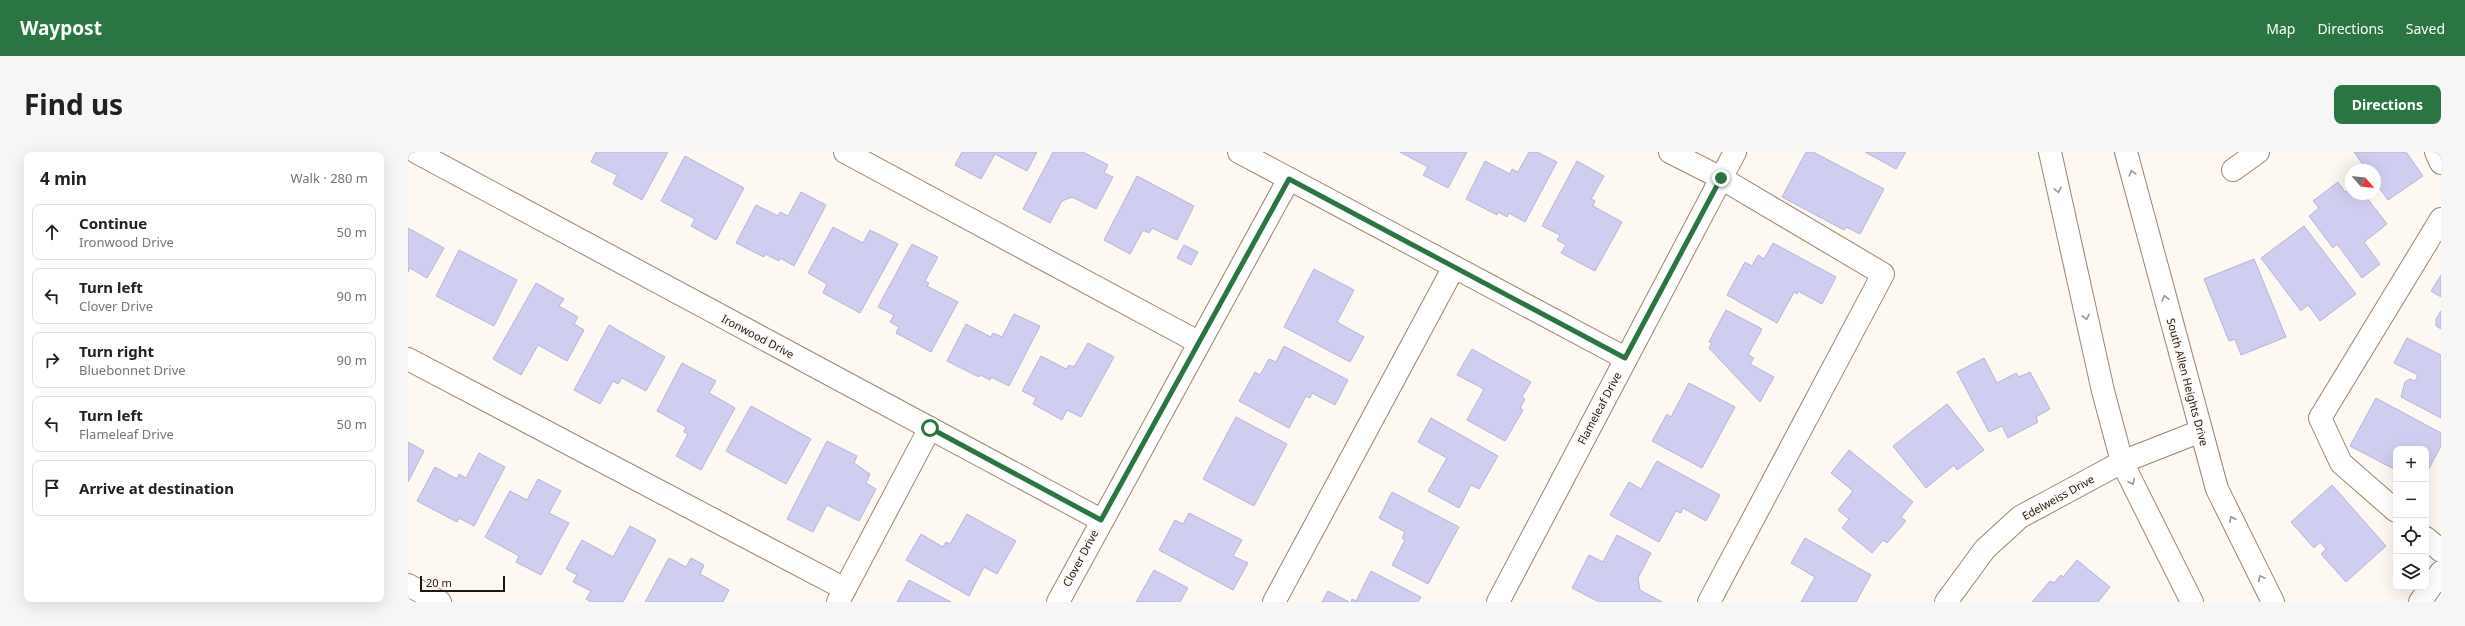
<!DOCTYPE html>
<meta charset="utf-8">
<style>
:root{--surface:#fff;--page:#f6f6f6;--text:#202124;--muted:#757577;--line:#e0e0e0;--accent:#2b7543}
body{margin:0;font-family:"Noto Sans",sans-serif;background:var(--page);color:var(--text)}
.controls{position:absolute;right:12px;bottom:12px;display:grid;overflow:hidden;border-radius:8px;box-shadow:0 4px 16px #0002}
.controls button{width:36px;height:36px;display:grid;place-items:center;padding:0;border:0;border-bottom:1px solid var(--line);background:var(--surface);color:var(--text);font:20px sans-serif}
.compass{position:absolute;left:1937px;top:12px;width:36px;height:36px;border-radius:50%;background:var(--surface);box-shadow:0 4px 16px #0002;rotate:118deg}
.scale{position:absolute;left:12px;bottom:10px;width:85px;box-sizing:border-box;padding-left:4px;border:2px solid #1f160c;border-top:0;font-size:11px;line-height:14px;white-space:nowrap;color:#1f160c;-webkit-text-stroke:3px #fef8f3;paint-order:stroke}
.stop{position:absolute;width:12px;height:12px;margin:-9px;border:3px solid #2b7543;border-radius:50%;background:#fff}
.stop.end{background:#2b7543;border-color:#fff;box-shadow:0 1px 4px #0008}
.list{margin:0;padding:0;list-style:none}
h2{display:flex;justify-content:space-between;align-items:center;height:52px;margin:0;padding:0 16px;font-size:17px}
h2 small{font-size:13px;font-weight:400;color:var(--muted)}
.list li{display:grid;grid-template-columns:26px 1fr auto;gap:12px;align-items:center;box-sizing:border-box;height:56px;margin:0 8px 8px;padding:0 8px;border:1px solid var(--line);border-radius:8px}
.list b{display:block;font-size:15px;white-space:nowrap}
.list p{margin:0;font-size:13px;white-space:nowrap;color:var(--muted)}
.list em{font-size:13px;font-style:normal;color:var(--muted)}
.icon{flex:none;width:22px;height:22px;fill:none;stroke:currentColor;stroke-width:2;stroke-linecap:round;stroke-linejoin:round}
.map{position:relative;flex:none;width:2033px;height:450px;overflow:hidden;border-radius:8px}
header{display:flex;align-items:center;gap:24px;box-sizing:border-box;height:56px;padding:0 20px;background:var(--accent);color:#fff}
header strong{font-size:19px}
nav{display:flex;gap:22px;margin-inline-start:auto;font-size:14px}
.intro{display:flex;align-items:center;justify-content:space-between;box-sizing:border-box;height:96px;padding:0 24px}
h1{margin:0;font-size:28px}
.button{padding:10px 18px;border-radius:8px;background:var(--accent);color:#fff;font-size:14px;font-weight:700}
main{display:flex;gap:24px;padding:0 24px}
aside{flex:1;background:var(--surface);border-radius:8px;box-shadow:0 4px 16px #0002}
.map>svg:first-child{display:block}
.building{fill:#d0cef0;stroke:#b6b4d5}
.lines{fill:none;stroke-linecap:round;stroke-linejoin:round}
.minor-casing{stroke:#9b846a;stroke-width:24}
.major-casing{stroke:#9b846a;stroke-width:24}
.minor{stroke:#fff;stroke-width:22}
.major{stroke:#fff;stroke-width:22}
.oneway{stroke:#9a9692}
.route{stroke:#2b7543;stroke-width:5}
.labels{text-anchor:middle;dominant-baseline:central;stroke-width:3;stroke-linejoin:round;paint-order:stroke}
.street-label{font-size:11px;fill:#1f160c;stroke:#fef8f3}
</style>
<header>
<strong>Waypost</strong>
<nav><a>Map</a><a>Directions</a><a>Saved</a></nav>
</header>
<div class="intro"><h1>Find us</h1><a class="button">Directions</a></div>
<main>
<aside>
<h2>4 min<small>Walk · 280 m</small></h2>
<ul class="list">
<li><svg class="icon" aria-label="ahead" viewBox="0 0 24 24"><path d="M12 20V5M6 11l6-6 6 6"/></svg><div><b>Continue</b><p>Ironwood Drive</p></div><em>50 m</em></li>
<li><svg class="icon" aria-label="left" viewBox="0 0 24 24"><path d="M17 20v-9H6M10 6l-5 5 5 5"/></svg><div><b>Turn left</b><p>Clover Drive</p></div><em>90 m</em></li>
<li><svg class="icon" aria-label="right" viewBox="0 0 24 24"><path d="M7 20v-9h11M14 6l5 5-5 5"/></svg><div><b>Turn right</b><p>Bluebonnet Drive</p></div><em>90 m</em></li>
<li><svg class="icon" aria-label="left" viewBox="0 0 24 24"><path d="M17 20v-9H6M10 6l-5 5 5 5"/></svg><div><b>Turn left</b><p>Flameleaf Drive</p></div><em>50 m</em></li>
<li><svg class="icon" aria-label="arrive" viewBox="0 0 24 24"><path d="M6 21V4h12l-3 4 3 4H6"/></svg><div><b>Arrive at destination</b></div></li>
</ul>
</aside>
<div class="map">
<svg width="2033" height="450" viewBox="0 0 2033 450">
<rect width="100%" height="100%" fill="#fef8f3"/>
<!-- building -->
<g class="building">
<path d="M188,0H260L234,48L205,32L209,23L183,10Z"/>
<path d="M554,0H629L619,19L587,2L573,27L547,13Z"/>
<path d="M645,0H675L700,13L696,21L705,25L688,57L664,45L654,49L642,71L615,57Z"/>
<path d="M992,0H1059L1040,36L1015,23L1020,15Z"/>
<path d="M1121,0H1129L1149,10L1117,70L1101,61L1099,65L1090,60L1089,63L1058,47L1077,9L1102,22L1104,17L1110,20Z"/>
<path d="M1398,0H1405L1476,37L1452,82L1438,75L1436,78L1374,45Z"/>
<path d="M1457,0H1498L1488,17Z"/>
<path d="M1946,0H1998L2015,24L1980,48L1967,30V18H1959Z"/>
<path d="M277,4L336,36L308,88L283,74L287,67L253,49Z"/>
<path d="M1169,9L1196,24L1183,47L1187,49L1185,54L1214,70L1187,119L1153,101L1158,93L1149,88L1152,83L1134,74Z"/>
<path d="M729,24L786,54L769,88L744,76L741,81L735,78L722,102L696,88Z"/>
<path d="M1930,30L1937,40L1943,35V42H1956L1979,72L1956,90L1972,112L1954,126L1929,92L1925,96L1901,64L1911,56L1905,49Z"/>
<path d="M393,40L418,53L386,114L372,106L371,109L357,102L356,105L328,91L348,53L370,64L372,60L380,64Z"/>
<path d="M1896,74L1948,142L1912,169L1900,153L1893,159L1853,106Z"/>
<path d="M425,75L455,91L462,78L490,92L452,161L415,141L419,132L400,121Z"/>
<path d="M0,76L36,96L19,126L2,116L0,120Z"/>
<path d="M1365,91L1428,125L1414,152L1390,139L1389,142L1386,140L1369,171L1319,143L1337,110L1344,114L1350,103L1356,107Z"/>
<path d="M504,92L530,105L517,129L521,131L519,134L550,150L523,200L488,181L491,175L482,170L486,163L470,155Z"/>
<path d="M776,93L790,100L783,113L769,106Z"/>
<path d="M51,98L109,128L86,174L28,144Z"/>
<path d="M1846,107L1878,185L1833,203L1827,187L1821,189L1796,127Z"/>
<path d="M906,117L946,138L929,170L956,185L942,210L876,175Z"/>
<path d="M2033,123V145L2023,139Z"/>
<path d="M128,131L156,147L151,154L170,165L166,172L176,178L159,209L130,193L113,223L85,207Z"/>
<path d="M1318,158L1354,177L1340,203L1346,206L1342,212L1366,225L1352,250L1301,196L1304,191L1301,190Z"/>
<path d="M2033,159V177L2028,174V167Z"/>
<path d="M606,162L632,174L601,234L583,225L582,228L572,223L571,225L539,209L558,172L583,185L585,181L594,185Z"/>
<path d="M201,173L257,205L238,239L214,226L210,232L205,229L192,252L166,238Z"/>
<path d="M1999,186L2033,203V266L1993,245L1997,230L2002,227L2007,229L2010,223L1986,211Z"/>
<path d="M680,191L706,205L673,265L659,258L654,268L625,252L628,246L614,239L633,204L658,217L661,213L666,215Z"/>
<path d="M876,194L940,228L927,253L904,241L902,246L898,244L881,276L831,249L847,220L852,223L861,207L868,210Z"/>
<path d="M1064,197L1123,230L1114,245L1117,247L1112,256L1115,258L1097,289L1059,268L1076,237L1049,223Z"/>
<path d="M1576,206L1589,231L1608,221L1611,225L1622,220L1642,257L1628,265L1630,270L1600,286L1594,274L1581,280L1549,220Z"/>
<path d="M274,211L308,229L301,241L327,256L293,318L268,304L280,282L276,280L278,275L249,259Z"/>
<path d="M1281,231L1327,255L1294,316L1244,289L1259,262L1263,265Z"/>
<path d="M1968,246L2033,281V294L2018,322V297H1988V318L1942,294Z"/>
<path d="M1539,252L1576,298L1549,318L1546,313L1518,336L1485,294Z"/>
<path d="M343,254L403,287L378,332L318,299Z"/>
<path d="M828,265L879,292L846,354L795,327Z"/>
<path d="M1023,266L1090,304L1071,337L1063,333L1051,356L1020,339L1039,306L1010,290Z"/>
<path d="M419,289L449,304L446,311L462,322L458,331L468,337L451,369L419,353L405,380L379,367Z"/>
<path d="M0,290L16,299L0,330Z"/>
<path d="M1441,298L1505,350L1493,365L1498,369L1479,391L1475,388L1464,401L1434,376L1441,367L1430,358L1445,339L1423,321Z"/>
<path d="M71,301L97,315L66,374L51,366L49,370L9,349L27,315L49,327L51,322L58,326Z"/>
<path d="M1249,309L1312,343L1298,369L1275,356L1273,361L1268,359L1251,390L1202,363L1221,330L1233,337Z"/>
<path d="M130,327L153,339L141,361L161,371L133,423L108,410L111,404L77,385L102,339L119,348Z"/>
<path d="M1924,333L1978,394L1938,430L1913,402L1918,397L1912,390L1906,396L1883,370Z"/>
<path d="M984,340L1051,375L1020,432L984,413L997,388L994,386L997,380L971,366Z"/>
<path d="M781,361L834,388L825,404L840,411L825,438L751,398L767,368L775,372Z"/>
<path d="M559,362L608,389L589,422L576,415L561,444L498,408L513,382L535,395L538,390L542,392Z"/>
<path d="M222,374L248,388L215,450H183L178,447L183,439L165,430L169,423L158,417L174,388L205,405Z"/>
<path d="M1209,383L1243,401L1230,426L1232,438L1254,450H1191L1164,436L1181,403L1195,410Z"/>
<path d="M1397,386L1463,423L1448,450H1393L1407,425L1383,411Z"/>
<path d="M261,406L278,415L283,406L296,413L292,422L321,438L315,450H237Z"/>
<path d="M1669,408L1702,435L1690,450H1624L1642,429L1646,431L1653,423L1655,425Z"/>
<path d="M746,418L780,436L772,450H728Z"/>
<path d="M963,419L1013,445L1010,450H943L944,447L948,449Z"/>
<path d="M501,428L543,450H489Z"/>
<path d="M920,439L941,450H914Z"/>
</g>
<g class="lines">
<!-- minor casing -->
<g class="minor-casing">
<g id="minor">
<path d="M8,0L693,368"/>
<path d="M437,0L790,190"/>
<path d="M831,0L1217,206"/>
<path d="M1262,0L1313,26L1475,122L1301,450"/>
<path d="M2028,0L2033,11"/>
<path d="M1825,18L1850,0"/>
<path d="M0,207L437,437"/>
<path d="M1988,359L1933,311L1912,266L2033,67"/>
<path d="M2018,386L2033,399"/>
<path d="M0,433L32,450"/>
<path d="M430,450L522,276"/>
<path d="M650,450L881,27"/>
<path d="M866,450L1046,115"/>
<path d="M1090,450L1327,0"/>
<path d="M1538,450L1577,397L1612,365L1714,310L1793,279"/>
<path d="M2012,450L2033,420"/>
</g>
</g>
<!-- major casing -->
<g class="major-casing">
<g id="major">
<path d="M1642,0L1695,239L1714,310L1784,450"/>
<path d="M1718,0L1809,337L1865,450"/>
</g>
</g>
<!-- minor -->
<use href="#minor" class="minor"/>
<!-- major -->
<use href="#major" class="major"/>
</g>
<!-- one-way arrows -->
<defs><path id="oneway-chevron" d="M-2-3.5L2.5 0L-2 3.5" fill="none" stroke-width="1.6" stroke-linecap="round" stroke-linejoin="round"/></defs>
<g class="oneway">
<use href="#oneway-chevron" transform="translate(1724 21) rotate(-105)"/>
<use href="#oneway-chevron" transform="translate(1650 38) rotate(78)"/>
<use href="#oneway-chevron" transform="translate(1757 146) rotate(-105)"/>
<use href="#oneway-chevron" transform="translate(1678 165) rotate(78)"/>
<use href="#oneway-chevron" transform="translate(1724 330) rotate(64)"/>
<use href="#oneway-chevron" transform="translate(1824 367) rotate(-116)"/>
<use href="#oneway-chevron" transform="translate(1853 426) rotate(-116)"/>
</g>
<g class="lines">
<!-- route -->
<path class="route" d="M522,276L693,368L881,27L1217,206L1313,26"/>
</g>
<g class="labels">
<!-- street labels -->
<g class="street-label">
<text transform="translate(350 184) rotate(28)">Ironwood Drive</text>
<text transform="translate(1780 230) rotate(75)">South Allen Heights Drive</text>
<text transform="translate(1191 256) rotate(-62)">Flameleaf Drive</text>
<text transform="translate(1650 345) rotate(-29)">Edelweiss Drive</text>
<text transform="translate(672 406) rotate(-62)">Clover Drive</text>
</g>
</g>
</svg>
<div class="controls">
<button>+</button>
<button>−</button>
<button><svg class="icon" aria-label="locate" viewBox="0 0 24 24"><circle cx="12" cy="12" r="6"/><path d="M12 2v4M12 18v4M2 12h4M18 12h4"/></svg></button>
<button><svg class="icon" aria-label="layers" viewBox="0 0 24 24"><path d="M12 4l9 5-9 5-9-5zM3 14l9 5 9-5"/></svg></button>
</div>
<svg class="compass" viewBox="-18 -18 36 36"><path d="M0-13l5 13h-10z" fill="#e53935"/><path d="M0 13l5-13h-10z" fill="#757577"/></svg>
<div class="scale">20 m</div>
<div class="stop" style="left:522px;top:276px"></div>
<div class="stop end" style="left:1313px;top:26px"></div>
</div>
</main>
